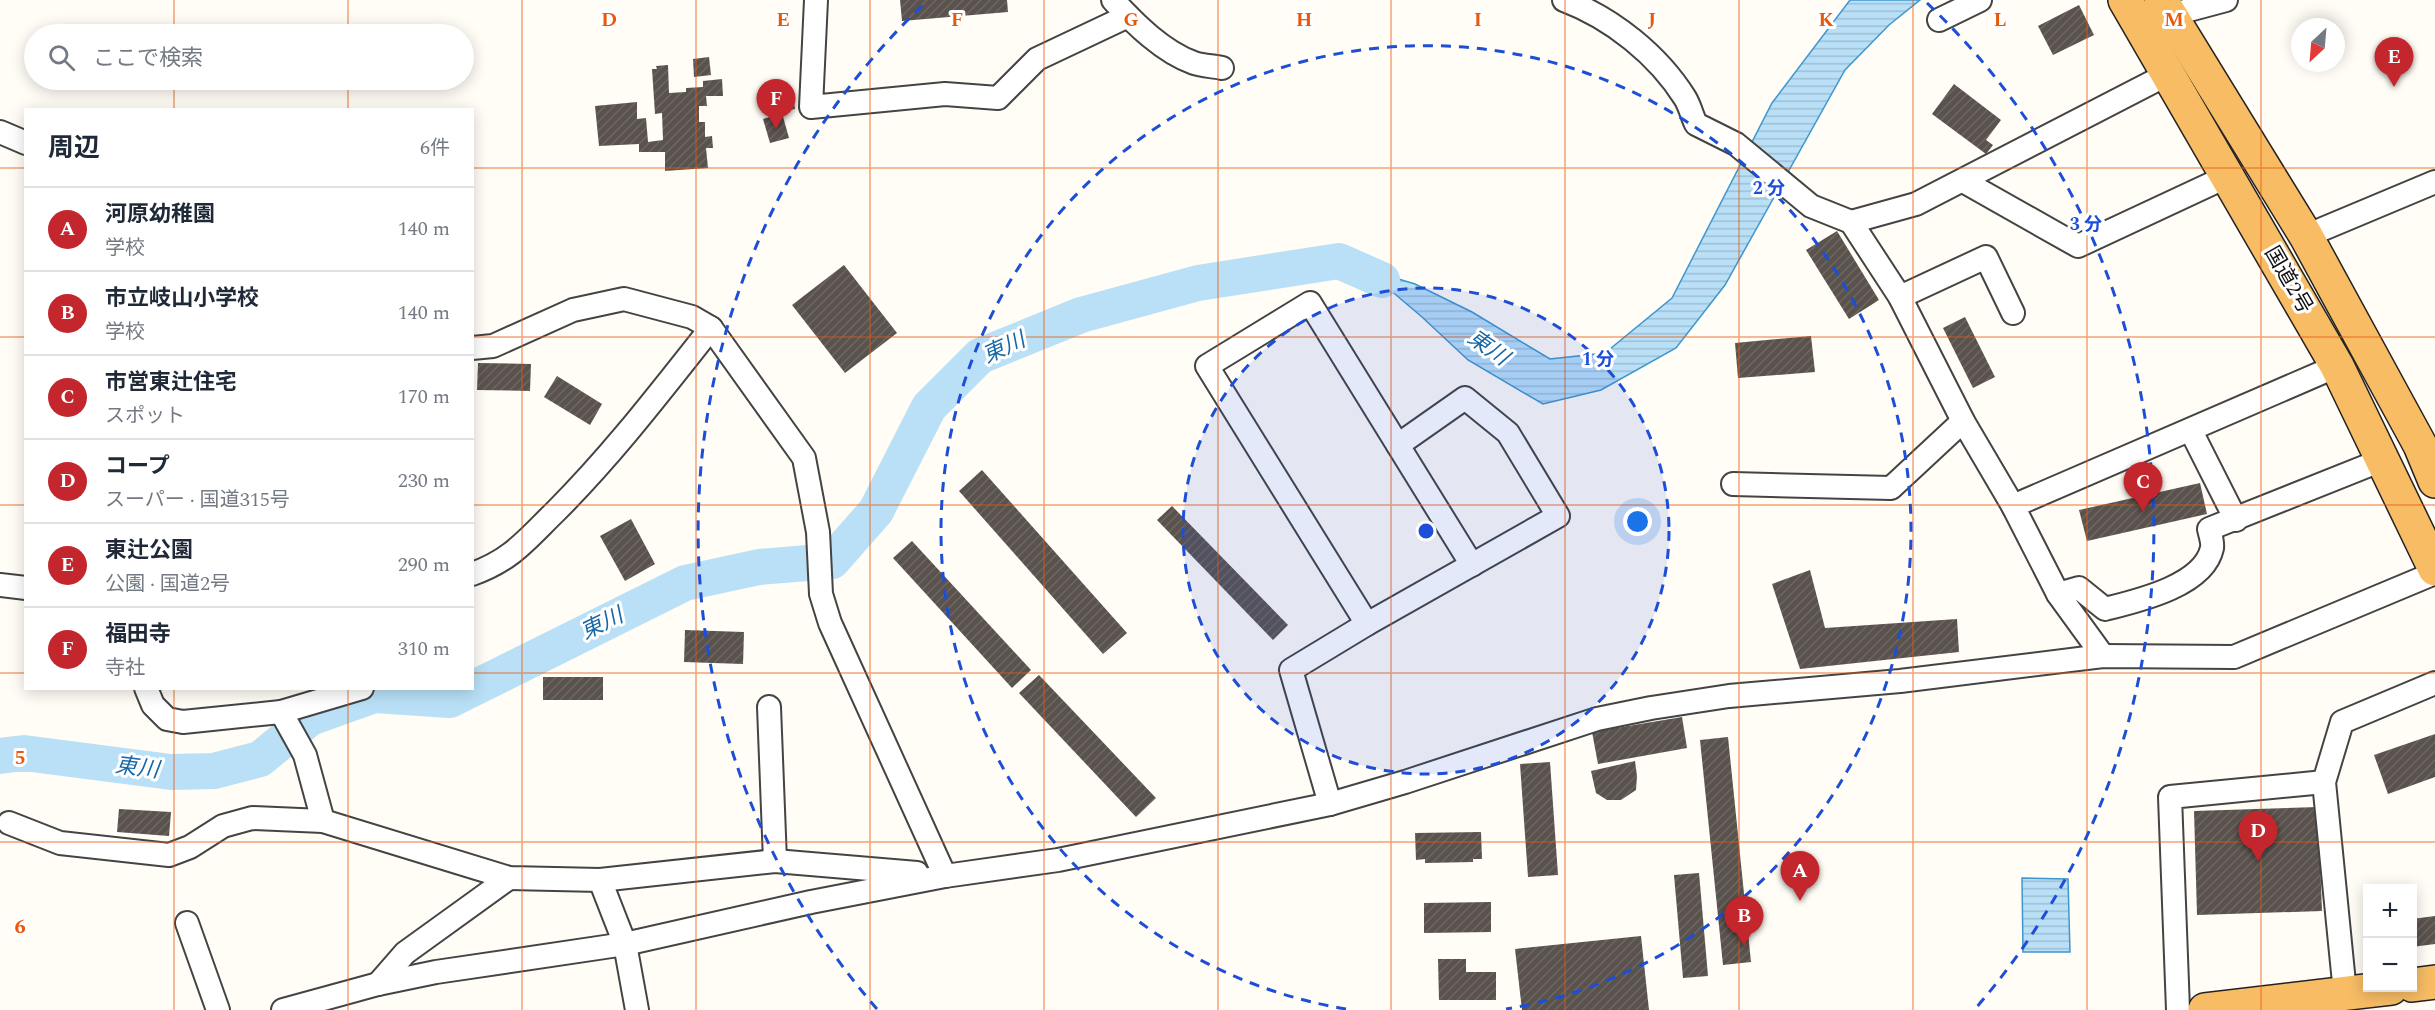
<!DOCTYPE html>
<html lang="ja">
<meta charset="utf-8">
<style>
:root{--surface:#fff;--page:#f6f6f7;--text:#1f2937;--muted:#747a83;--line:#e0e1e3;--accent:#c4262e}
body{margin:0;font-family:Spectral,"Noto Sans JP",serif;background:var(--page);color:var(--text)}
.controls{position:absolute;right:18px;bottom:18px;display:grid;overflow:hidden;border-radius:0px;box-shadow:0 3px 15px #0003}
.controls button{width:54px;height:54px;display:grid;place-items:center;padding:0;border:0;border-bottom:2px solid var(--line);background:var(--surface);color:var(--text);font:30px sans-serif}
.compass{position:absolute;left:2291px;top:18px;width:54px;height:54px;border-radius:50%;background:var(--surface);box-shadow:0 3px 15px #0003;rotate:206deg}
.you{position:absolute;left:1638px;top:522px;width:21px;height:21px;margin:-15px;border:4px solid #fff;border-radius:50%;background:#1a73e8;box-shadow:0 0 0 9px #1a73e833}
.badge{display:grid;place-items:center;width:39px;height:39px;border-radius:50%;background:var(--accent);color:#fff;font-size:20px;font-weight:700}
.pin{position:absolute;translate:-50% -50px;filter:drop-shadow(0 2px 3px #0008)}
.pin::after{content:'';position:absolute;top:32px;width:21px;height:18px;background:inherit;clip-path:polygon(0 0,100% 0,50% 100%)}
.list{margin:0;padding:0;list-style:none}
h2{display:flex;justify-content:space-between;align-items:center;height:78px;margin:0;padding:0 24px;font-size:26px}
h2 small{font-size:20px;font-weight:400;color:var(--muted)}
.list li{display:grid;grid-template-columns:39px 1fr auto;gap:18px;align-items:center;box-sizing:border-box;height:84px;padding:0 24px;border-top:2px solid var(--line)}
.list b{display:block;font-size:22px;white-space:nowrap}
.list p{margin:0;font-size:20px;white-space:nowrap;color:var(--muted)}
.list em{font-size:20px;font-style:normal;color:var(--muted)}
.icon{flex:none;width:33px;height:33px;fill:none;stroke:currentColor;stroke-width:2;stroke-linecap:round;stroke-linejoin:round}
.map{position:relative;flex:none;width:2435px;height:1010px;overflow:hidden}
.search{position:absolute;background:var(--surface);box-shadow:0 3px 15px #0003;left:24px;top:24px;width:450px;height:66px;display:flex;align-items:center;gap:15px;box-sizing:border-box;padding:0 21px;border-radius:33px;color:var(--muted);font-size:22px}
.panel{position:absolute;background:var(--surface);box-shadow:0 3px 15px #0003;left:24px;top:108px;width:450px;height:582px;border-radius:0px}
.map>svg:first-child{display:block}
.water{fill:url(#water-rules);stroke:#3f96cf;stroke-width:1.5}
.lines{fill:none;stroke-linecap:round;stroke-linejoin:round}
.river{stroke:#b9e0f7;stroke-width:36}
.building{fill:url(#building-hatch)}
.minor-casing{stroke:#444;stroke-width:26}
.trunk-casing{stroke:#222;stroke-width:36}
.minor{stroke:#fff;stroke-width:22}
.trunk{stroke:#f7bc64;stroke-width:33}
.grid{fill:none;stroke:#e8590c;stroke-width:1.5;stroke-opacity:0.55}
.ring{fill:none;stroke:#1d4ed8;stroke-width:3;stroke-dasharray:10 8}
.labels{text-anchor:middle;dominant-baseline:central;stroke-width:6;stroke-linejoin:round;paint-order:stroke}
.street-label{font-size:21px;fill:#111;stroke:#fff}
.water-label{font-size:22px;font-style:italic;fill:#1768a6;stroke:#fff}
.grid-label{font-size:20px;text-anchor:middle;font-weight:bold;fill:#e8590c;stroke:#fff;stroke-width:6;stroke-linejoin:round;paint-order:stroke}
.centre{fill:#1d4ed8;stroke:#fff;stroke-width:3}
.ring-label{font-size:18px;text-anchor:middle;font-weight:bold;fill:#1d4ed8;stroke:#fff;stroke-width:6;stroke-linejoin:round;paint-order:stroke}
</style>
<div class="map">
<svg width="2435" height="1010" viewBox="0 0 2435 1010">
<defs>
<pattern id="water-rules" width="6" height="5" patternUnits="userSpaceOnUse" patternTransform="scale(1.5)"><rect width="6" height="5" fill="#b9e0f7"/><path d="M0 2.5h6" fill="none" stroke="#9ebfd3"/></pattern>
<pattern id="building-hatch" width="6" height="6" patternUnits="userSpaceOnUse" patternTransform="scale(1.5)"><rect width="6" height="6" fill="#5a524d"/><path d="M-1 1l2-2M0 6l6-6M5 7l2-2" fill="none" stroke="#6d6662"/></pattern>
</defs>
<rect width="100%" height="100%" fill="#fffdf5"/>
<!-- water -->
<g class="water">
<path d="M1850,0H1920L1889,25L1845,70L1725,285L1676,348L1601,390L1543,404L1468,360L1422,317L1389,289L1339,261L1415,284L1472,312L1550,359L1605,353L1672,298L1772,103Z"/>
<path d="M2022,878L2068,879L2070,952H2023Z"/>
</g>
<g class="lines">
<!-- river -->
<path class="river" d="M0,756L24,753L171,772L214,771L260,759L310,718L374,695L450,700L685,583L759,567L832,561L876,511L929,407L980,356L1081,315L1198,283L1339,261L1382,280"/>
</g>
<!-- building -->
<g class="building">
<path d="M900,0H1007L1008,12L902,21Z"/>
<path d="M2079,5L2094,35L2053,55L2038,26Z"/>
<path d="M709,57L711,75L694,77L693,59Z"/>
<path d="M668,65L669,93L686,92V88L703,87V81L722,79L723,96H706L707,106H699V122H705V137L712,136L713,148H706L708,168L665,171V152H639V144L599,146L595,106L637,102V119L646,118L648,142L663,140L662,113L655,114L652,69H657L656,66Z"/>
<path d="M1954,84L2001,120L1986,140L1993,145L1986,154L1932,114Z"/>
<path d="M792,89L795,109L768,113L766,99L770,98V92Z"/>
<path d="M782,113L789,138L770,143L763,119Z"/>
<path d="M1837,231L1879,300L1849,319L1806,250Z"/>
<path d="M844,265L897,333L845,373L792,305Z"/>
<path d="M1965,317L1995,377L1973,388L1943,328Z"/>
<path d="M1811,336L1815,372L1738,378L1735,343Z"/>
<path d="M478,363L531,364L530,391L477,390Z"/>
<path d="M557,376L602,404L590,425L544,397Z"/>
<path d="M982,470L1127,633L1103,654L959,491Z"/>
<path d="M2200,483L2207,514L2087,541L2079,510Z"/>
<path d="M1172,506L1288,625L1273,640L1157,520Z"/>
<path d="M631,519L655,564L625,581L600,536Z"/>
<path d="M912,541L1031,670L1012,688L893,558Z"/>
<path d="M1810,570L1825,628L1957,619L1959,652L1800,669L1772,584Z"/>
<path d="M685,630L744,632L743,664L684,662Z"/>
<path d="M1039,675L1156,798L1136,817L1019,693Z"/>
<rect x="543" y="677" width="60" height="23"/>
<path d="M1682,717L1687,748L1598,764L1592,732Z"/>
<path d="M2435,734V777L2388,794L2374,755Z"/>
<path d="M1728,737L1751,962L1723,965L1700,740Z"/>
<path d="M1635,761L1637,776L1636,790L1621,800H1607L1596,793L1591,771Z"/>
<path d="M1550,762L1558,875L1528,877L1520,764Z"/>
<path d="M2318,807L2322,911L2197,915L2194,811Z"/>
<path d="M119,809L171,812L169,836L117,832Z"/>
<path d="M1481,832L1482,859H1473V862L1425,863V859L1416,860L1415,833Z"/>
<path d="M1699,873L1708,976L1683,978L1674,875Z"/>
<path d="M1491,902V932L1424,933V903Z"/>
<path d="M2435,916V944L2412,947V919Z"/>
<path d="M1641,936L1649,1010H1522L1515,949Z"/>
<path d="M1438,959H1466V972H1496V1000H1439Z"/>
</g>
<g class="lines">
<!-- minor casing -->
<g class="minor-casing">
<g id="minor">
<path d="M816,0L811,107L945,94L998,98L1037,59L1128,16"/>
<path d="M1113,0C1135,24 1163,52 1194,63C1203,66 1213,66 1222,68"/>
<path d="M1564,0C1612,18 1658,55 1685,98C1690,106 1692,116 1696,124L1736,144L1811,206L1851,222L1900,297L1963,421L2013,506L2058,594L2103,656"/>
<path d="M2159,8L2170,15L2226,0"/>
<path d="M1939,20L1980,0"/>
<path d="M0,132L26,143"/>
<path d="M1963,181L2078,246L2228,176"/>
<path d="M1851,222L1916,204L2168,74"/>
<path d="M2306,236L2435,182"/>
<path d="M1900,297L1986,257L2013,313"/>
<path d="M472,348L493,346L573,310L624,299L692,317L711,328L804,458L818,532L821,594L830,623L945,876"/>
<path d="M2191,431L2236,520"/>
<path d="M1733,484L1891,488L1963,421"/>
<path d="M2013,506L2337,366"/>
<path d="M472,574C512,560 527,539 556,511C613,454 661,391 711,328"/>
<path d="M0,585L26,588"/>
<path d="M2058,594L2079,588L2105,609C2137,601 2204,586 2212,548C2213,542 2210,534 2209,529L2382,460"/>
<path d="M1367,624L1207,366L1310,303L1472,565"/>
<path d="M146,688L153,705L167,719L183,722L281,712L362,688"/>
<path d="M769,707L775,861"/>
<path d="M281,712L305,755L323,821"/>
<path d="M1330,804L1291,670L1367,624L1558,516L1508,433L1465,398L1398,445"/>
<path d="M9,823L60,843L169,855L190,847L223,826L252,818L323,821L509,878L600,880L775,861L917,873"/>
<path d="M600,880L625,944L637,1010"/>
<path d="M187,923L218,1010"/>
<path d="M378,984L405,953L509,878"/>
<path d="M2345,993L2324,782L2342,722L2435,683"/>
<path d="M283,1010L378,984L436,972L625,944L811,902L945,876L1058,860L1330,804L1405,782L1597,719L1651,708L1729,696L1900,681L2103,656L2234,657L2435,573"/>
<path d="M2178,1010L2170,797L2324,782"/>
</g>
</g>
<!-- trunk casing -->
<g class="trunk-casing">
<g id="trunk">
<path d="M2125,0L2337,366L2435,569"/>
<path d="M2161,0L2306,236L2420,445L2435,481"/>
<path d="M2412,985L2435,982"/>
<path d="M2205,1010L2391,988"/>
</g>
</g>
<!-- minor -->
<use href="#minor" class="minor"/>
<!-- trunk -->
<use href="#trunk" class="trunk"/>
</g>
<!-- grid -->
<path class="grid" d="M174,0V34M348,0V34M522,0V1010M696,0V1010M870,0V1010M1044,0V1010M1218,0V1010M1391,0V1010M1565,0V1010M1739,0V1010M1913,0V1010M2087,0V1010M2261,0V1010M174,80V110M348,80V110M0,168H26M472,168H2435M0,337H26M472,337H2435M0,505H26M472,505H2435M0,673H26M472,673H2435M174,688V1010M348,688V1010M0,842H2435"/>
<!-- distance rings -->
<circle cx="1426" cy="531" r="243" fill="#1d4ed8" fill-opacity=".12"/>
<g class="ring">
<circle cx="1426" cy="531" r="243"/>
<path d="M1346 1009A485 485 0 1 1 1506 1009"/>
<path d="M877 1009A728 728 0 0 1 925 3M1927 3A728 728 0 0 1 1975 1009"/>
</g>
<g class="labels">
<!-- street labels -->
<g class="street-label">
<text transform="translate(2288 280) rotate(60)">国道2号</text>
</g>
<!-- water labels -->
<g class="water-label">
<text transform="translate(1004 348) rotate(-25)">東川</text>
<text transform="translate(1488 348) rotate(35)">東川</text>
<text transform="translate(602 624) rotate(-26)">東川</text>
<text transform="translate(137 768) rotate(7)">東川</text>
</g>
</g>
<g class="grid-label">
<text x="609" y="26">D</text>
<text x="783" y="26">E</text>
<text x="957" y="26">F</text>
<text x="1131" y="26">G</text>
<text x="1304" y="26">H</text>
<text x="1478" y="26">I</text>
<text x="1652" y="26">J</text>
<text x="1826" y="26">K</text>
<text x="2000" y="26">L</text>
<text x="2174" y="26">M</text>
<text x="20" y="764">5</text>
<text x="20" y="933">6</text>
</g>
<circle cx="1426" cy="531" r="9" class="centre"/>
<g class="ring-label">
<text x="1769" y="194">2 分</text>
<text x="2086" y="230">3 分</text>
<text x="1598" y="365">1 分</text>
</g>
</svg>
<div class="controls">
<button>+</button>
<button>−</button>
</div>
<svg class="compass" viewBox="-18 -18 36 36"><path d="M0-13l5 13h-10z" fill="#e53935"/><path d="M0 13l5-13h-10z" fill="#747a83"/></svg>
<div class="you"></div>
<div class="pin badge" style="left:1800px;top:901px">A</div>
<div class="pin badge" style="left:1744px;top:946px">B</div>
<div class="pin badge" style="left:2143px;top:512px">C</div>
<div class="pin badge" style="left:2258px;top:861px">D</div>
<div class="pin badge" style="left:2394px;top:87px">E</div>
<div class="pin badge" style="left:776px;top:129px">F</div>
<div class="search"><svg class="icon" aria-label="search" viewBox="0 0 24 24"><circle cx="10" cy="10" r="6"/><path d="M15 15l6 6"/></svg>ここで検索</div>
<section class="panel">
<h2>周辺<small>6件</small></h2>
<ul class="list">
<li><span class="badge">A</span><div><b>河原幼稚園</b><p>学校</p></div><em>140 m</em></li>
<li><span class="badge">B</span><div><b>市立岐山小学校</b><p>学校</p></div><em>140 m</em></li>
<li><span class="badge">C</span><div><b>市営東辻住宅</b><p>スポット</p></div><em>170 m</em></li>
<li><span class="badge">D</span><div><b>コープ</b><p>スーパー · 国道315号</p></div><em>230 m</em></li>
<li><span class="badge">E</span><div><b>東辻公園</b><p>公園 · 国道2号</p></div><em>290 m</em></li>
<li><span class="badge">F</span><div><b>福田寺</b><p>寺社</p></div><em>310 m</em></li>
</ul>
</section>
</div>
